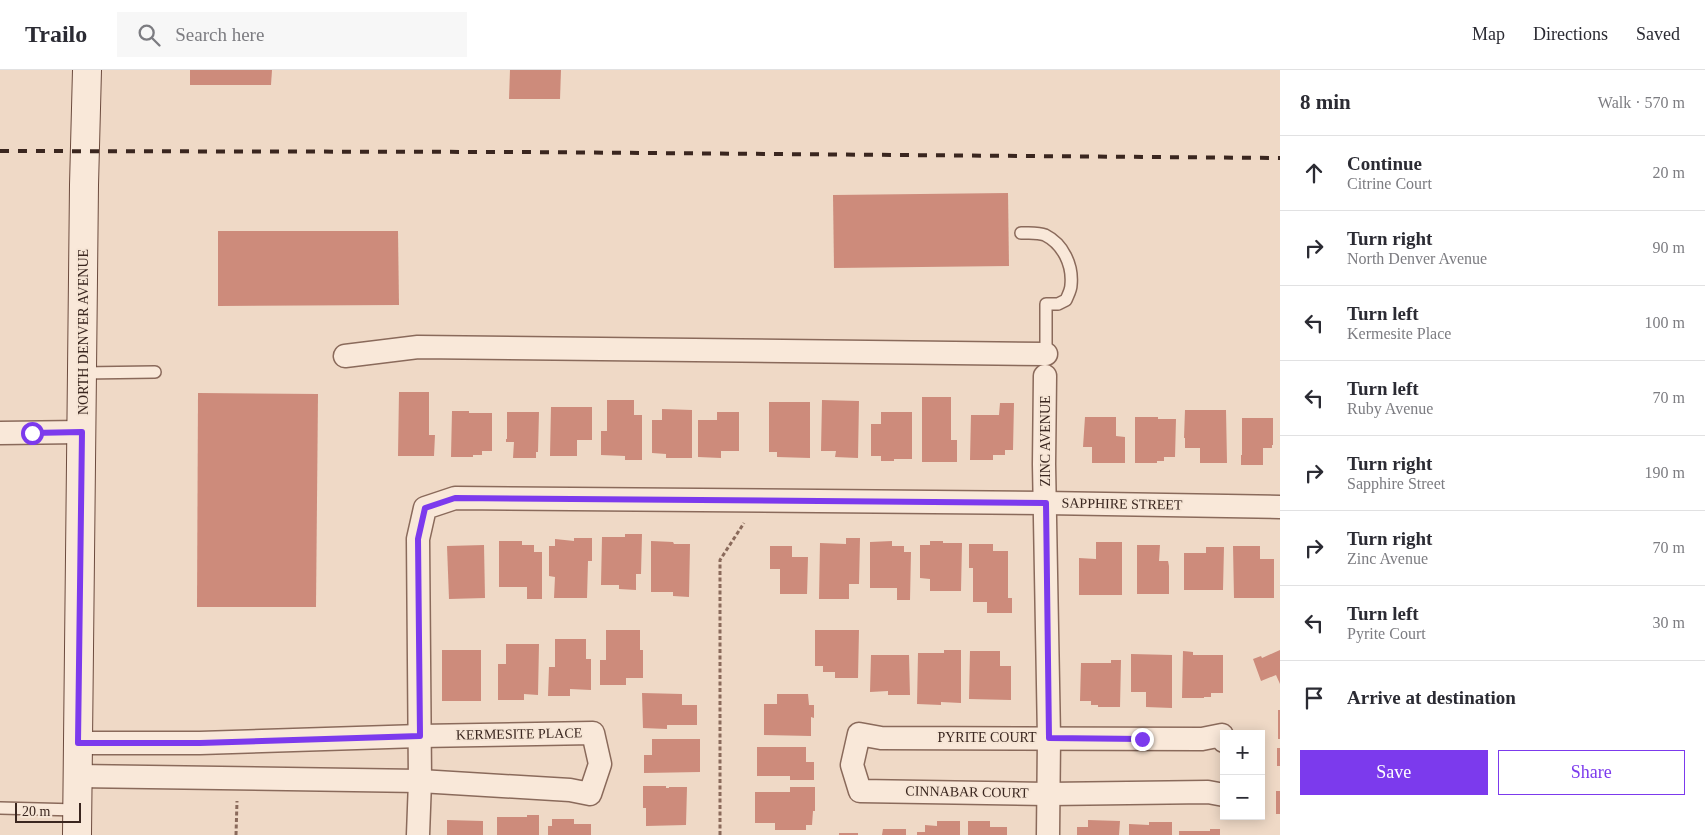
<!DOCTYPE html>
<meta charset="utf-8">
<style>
:root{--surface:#fff;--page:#f7f7f7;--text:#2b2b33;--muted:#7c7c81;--line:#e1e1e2;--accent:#7c3aed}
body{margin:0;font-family:Georgia,serif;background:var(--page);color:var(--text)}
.controls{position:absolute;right:15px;bottom:15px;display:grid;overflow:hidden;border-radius:0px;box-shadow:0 2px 12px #0003}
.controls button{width:45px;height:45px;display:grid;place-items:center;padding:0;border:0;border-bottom:1px solid var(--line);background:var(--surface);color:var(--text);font:25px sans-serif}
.scale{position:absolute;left:15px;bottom:12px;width:66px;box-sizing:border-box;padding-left:5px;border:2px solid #3a261f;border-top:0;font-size:14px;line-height:18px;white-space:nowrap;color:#3a261f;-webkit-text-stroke:4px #f6e5d5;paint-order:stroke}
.stop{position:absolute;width:15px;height:15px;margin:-11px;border:4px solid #7c3aed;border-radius:50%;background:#fff}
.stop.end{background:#7c3aed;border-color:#fff;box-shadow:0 1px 5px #0008}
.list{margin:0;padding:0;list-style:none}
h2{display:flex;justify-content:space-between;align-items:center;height:65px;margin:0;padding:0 20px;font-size:21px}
h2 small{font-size:16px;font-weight:400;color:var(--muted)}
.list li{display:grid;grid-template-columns:32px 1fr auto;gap:15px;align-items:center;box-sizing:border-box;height:75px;padding:0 20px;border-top:1px solid var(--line)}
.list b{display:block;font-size:19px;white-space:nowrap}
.list p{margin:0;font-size:16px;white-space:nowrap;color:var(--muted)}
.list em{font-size:16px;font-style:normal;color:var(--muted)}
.actions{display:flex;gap:10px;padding:15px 20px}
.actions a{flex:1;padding:11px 0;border:1px solid var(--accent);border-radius:0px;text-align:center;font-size:18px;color:var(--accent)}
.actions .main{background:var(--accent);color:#fff}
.icon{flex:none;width:28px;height:28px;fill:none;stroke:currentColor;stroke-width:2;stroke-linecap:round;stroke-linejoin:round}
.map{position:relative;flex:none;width:1280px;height:765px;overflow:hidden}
header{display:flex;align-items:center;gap:30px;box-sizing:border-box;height:70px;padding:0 25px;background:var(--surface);border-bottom:1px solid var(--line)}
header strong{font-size:24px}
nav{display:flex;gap:28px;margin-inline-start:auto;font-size:18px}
.search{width:350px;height:45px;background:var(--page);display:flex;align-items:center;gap:12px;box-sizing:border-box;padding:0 18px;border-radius:0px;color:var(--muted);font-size:19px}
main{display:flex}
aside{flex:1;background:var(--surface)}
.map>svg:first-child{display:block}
.building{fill:#cd8b7b}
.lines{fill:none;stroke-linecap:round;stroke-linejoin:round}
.lane-casing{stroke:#8a6a5b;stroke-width:14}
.street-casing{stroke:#8a6a5b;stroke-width:25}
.secondary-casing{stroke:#6c4b3e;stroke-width:30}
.path{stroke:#8a6a5b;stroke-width:3;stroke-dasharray:4 2.5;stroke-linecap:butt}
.lane{stroke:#f9e8d9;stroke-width:11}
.street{stroke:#f9e8d9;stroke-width:22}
.secondary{stroke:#f9e8d9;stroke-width:28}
.rail{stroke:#3a261f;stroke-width:4;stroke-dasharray:9 9;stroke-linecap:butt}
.route{stroke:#7c3aed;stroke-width:6}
.labels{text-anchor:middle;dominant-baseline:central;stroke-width:4;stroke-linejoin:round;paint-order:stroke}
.street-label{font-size:14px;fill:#3a261f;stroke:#f6e5d5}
</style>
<header>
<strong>Trailo</strong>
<div class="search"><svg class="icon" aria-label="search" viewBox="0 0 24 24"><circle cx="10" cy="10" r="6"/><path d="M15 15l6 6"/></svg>Search here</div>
<nav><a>Map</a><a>Directions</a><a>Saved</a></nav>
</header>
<main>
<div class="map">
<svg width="1280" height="765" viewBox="0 0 1280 765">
<rect width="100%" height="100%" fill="#efd9c6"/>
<!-- building -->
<g class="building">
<path d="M190,0H272L271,15H190Z"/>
<path d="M510,0H561L560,29H509Z"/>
<path d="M1008,123L1009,196L834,198L833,125Z"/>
<path d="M218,161H398L399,235L218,236Z"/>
<path d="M399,322H429V365H435L434,386H398Z"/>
<path d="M198,323L318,324L316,537H197Z"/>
<path d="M922,327H951V370H957V392H922Z"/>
<path d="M607,330H634V345H642V390H625V386L601,385V361H607Z"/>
<path d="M822,330L859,331L858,388L835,387L836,381H821Z"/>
<path d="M769,332H810V388L777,387V382H769Z"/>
<path d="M1000,333H1014L1013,380H1005V385H993V390H970L971,345H999Z"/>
<path d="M551,337H592V370H577V386H550Z"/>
<path d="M662,339L692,340V388H666V384L652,383V350H662Z"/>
<path d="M1185,340H1226L1227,393H1200V378H1185V368H1184Z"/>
<path d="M452,341H469V343H492V381H482V385H473V387H451Z"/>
<path d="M507,342H539L538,382H536V388H513L514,372H506V369H507Z"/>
<path d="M717,342H739V381H721V388L698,387V350H717Z"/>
<path d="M881,342H912V389H894V391H881V386H871V354H881Z"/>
<path d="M1085,347H1116V366L1125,367V393H1092V377H1083Z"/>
<path d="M1135,347H1158V349H1176L1175,387H1164V391H1157V393H1135Z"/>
<path d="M1242,348H1273V375H1272V378H1263V395H1241V385H1242Z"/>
<path d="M625,464H642L641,504H636V520L619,519V515H601L602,467H625Z"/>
<path d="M574,468H592V491H588L587,528H554L555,507L549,506V476H555V469L574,471Z"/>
<path d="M846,468H860L859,514H849V529H819L820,473L846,474Z"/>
<path d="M499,471H522V475H534V482H542V529H527V517H499Z"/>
<path d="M651,471L673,472L674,474H690L689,527L673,526V522H651Z"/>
<path d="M892,471V476H904V482H911L910,530H897V518H870V472Z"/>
<path d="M930,471H943V473H962L961,521H930V509L920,508V475H930Z"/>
<path d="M1096,472H1122V525H1079V488L1096,489Z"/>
<path d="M969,474H993V481H1008V528H1012V543H987V532H973V498H969Z"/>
<path d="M484,475L485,528L449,529L447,476Z"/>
<path d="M1137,475H1160L1159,491H1168L1169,496V524H1137Z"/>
<path d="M770,476H792V487H808L807,524H780V499H770Z"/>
<path d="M1233,476H1260V489H1274V528H1234Z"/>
<path d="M1206,477H1224L1223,520H1184V483H1206Z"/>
<path d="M606,560H640V580H643V608H626V615H600V590H606Z"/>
<path d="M815,560H859L858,608H835V602H823V596H815Z"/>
<path d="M555,569H586V589H591V620L570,619V626H548L549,597H555Z"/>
<path d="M506,574H539L538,625L524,624V630H498V594H506Z"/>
<rect x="442" y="580" width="39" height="51"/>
<path d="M944,580H961V633L941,632V635L917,634L918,583H944Z"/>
<path d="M1280,580V614L1276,605L1261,611L1253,589L1261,586L1262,588Z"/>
<path d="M970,581H1000V596H1011V630L969,629Z"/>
<path d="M1183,581L1193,582V585H1223V623H1211V627H1204V628H1182Z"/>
<path d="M1131,584L1172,585V638L1146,637V622H1131Z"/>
<path d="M871,585H909L910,625H888V621L870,622Z"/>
<path d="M1111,590H1121L1120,637H1098V635H1091V631H1080L1081,593H1111Z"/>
<path d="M642,623L682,624V635H697V655H667V659L643,658Z"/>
<path d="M777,624H808L809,635H814V648L811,647V666L764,665V634H777Z"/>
<rect x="1278" y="640" width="2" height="29"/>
<path d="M652,669H700V702L644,703V685H652Z"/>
<path d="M757,677H806V692H814V710H790V706H757Z"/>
<rect x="1277" y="678" width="3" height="18"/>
<path d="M643,716H666V718H669V717H687L686,755L646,756V738H643Z"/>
<path d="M790,717H815V741H813L812,755H806V760H775V753H755V722H790Z"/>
<rect x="1276" y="721" width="4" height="23"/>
<path d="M527,745H539V765H497V747H527Z"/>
<path d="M552,749H574V754H591V765H548V756H552Z"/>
<path d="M447,750L483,751V765H447Z"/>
<path d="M1088,750L1120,751L1119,765H1077V757H1088Z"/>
<path d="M937,751H960V765H917V762H925V755L937,756Z"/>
<path d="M968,751H990V757H1007V765H968Z"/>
<path d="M1149,752H1172V765H1129V754L1149,755Z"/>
<path d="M883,759H906V765H882Z"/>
<path d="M1210,759H1220V765H1179V761H1210Z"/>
<rect x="839" y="763" width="19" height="2"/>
</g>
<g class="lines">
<!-- lane casing -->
<g class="lane-casing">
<g id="lane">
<path d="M1021,163C1028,163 1038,162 1045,165C1063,174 1073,195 1071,215C1071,220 1068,225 1066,230L1058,234H1046V286"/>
<path d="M82,303L155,302"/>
<path d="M0,738L77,740"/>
</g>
</g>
<!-- street casing -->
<g class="street-casing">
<g id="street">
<path d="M345,286L418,277L1046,284"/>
<path d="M1045,306L1044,394L1049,668L1048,765"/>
<path d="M0,363L82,362"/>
<path d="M1224,671L1222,665L1202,669L881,668L859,664L852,695L860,721L1048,724L1208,722L1224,725"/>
<path d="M77,706L420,711L570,720L590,724L600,694L593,663L420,666L200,673H78"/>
<path d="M418,765L420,711L418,469L425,438L455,428L1045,433L1280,437"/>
</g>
</g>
<!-- secondary casing -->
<g class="secondary-casing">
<path id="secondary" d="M77,765L84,115L87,0"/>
</g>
<!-- path -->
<g class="path">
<path d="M236,765L237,731"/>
<path d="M720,765V490L744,453"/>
</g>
<!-- lane -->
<use href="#lane" class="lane"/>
<!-- street -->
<use href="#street" class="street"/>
<!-- secondary -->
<use href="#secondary" class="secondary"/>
<!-- rail -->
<path class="rail" d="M0,81L522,82L1280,88"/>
</g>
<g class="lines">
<!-- route -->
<path class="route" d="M32,363L82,362L78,673H200L420,666L418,469L425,438L455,428L1046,433L1049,668L1142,669"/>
</g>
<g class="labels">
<!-- street labels -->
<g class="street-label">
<text transform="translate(83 262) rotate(-90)">NORTH DENVER AVENUE</text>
<text transform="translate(1045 371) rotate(-90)">ZINC AVENUE</text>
<text transform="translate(1122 434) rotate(1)">SAPPHIRE STREET</text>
<text transform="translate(519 664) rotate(-1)">KERMESITE PLACE</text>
<text x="987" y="667">PYRITE COURT</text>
<text transform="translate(967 722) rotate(1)">CINNABAR COURT</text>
</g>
</g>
</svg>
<div class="controls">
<button>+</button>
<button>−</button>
</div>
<div class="scale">20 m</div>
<div class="stop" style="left:32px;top:363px"></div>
<div class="stop end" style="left:1142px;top:669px"></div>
</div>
<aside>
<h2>8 min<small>Walk · 570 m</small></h2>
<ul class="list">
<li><svg class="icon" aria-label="ahead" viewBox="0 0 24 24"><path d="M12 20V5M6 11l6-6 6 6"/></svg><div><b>Continue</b><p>Citrine Court</p></div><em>20 m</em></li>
<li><svg class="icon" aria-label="right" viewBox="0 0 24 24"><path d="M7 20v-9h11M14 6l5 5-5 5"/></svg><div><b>Turn right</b><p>North Denver Avenue</p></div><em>90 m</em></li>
<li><svg class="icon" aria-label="left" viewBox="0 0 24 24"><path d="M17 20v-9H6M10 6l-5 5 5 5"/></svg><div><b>Turn left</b><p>Kermesite Place</p></div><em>100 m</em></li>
<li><svg class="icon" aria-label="left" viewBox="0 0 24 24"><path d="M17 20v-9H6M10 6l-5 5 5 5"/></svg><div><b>Turn left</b><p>Ruby Avenue</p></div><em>70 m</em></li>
<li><svg class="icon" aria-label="right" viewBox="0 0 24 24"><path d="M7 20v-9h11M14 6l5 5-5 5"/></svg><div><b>Turn right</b><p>Sapphire Street</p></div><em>190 m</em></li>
<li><svg class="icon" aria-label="right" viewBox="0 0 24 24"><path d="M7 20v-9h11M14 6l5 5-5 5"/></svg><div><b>Turn right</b><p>Zinc Avenue</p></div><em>70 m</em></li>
<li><svg class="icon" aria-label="left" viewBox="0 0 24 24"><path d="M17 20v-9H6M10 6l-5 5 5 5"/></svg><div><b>Turn left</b><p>Pyrite Court</p></div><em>30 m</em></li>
<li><svg class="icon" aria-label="arrive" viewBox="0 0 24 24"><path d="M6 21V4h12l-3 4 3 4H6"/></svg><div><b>Arrive at destination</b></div></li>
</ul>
<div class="actions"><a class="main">Save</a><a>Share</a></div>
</aside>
</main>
